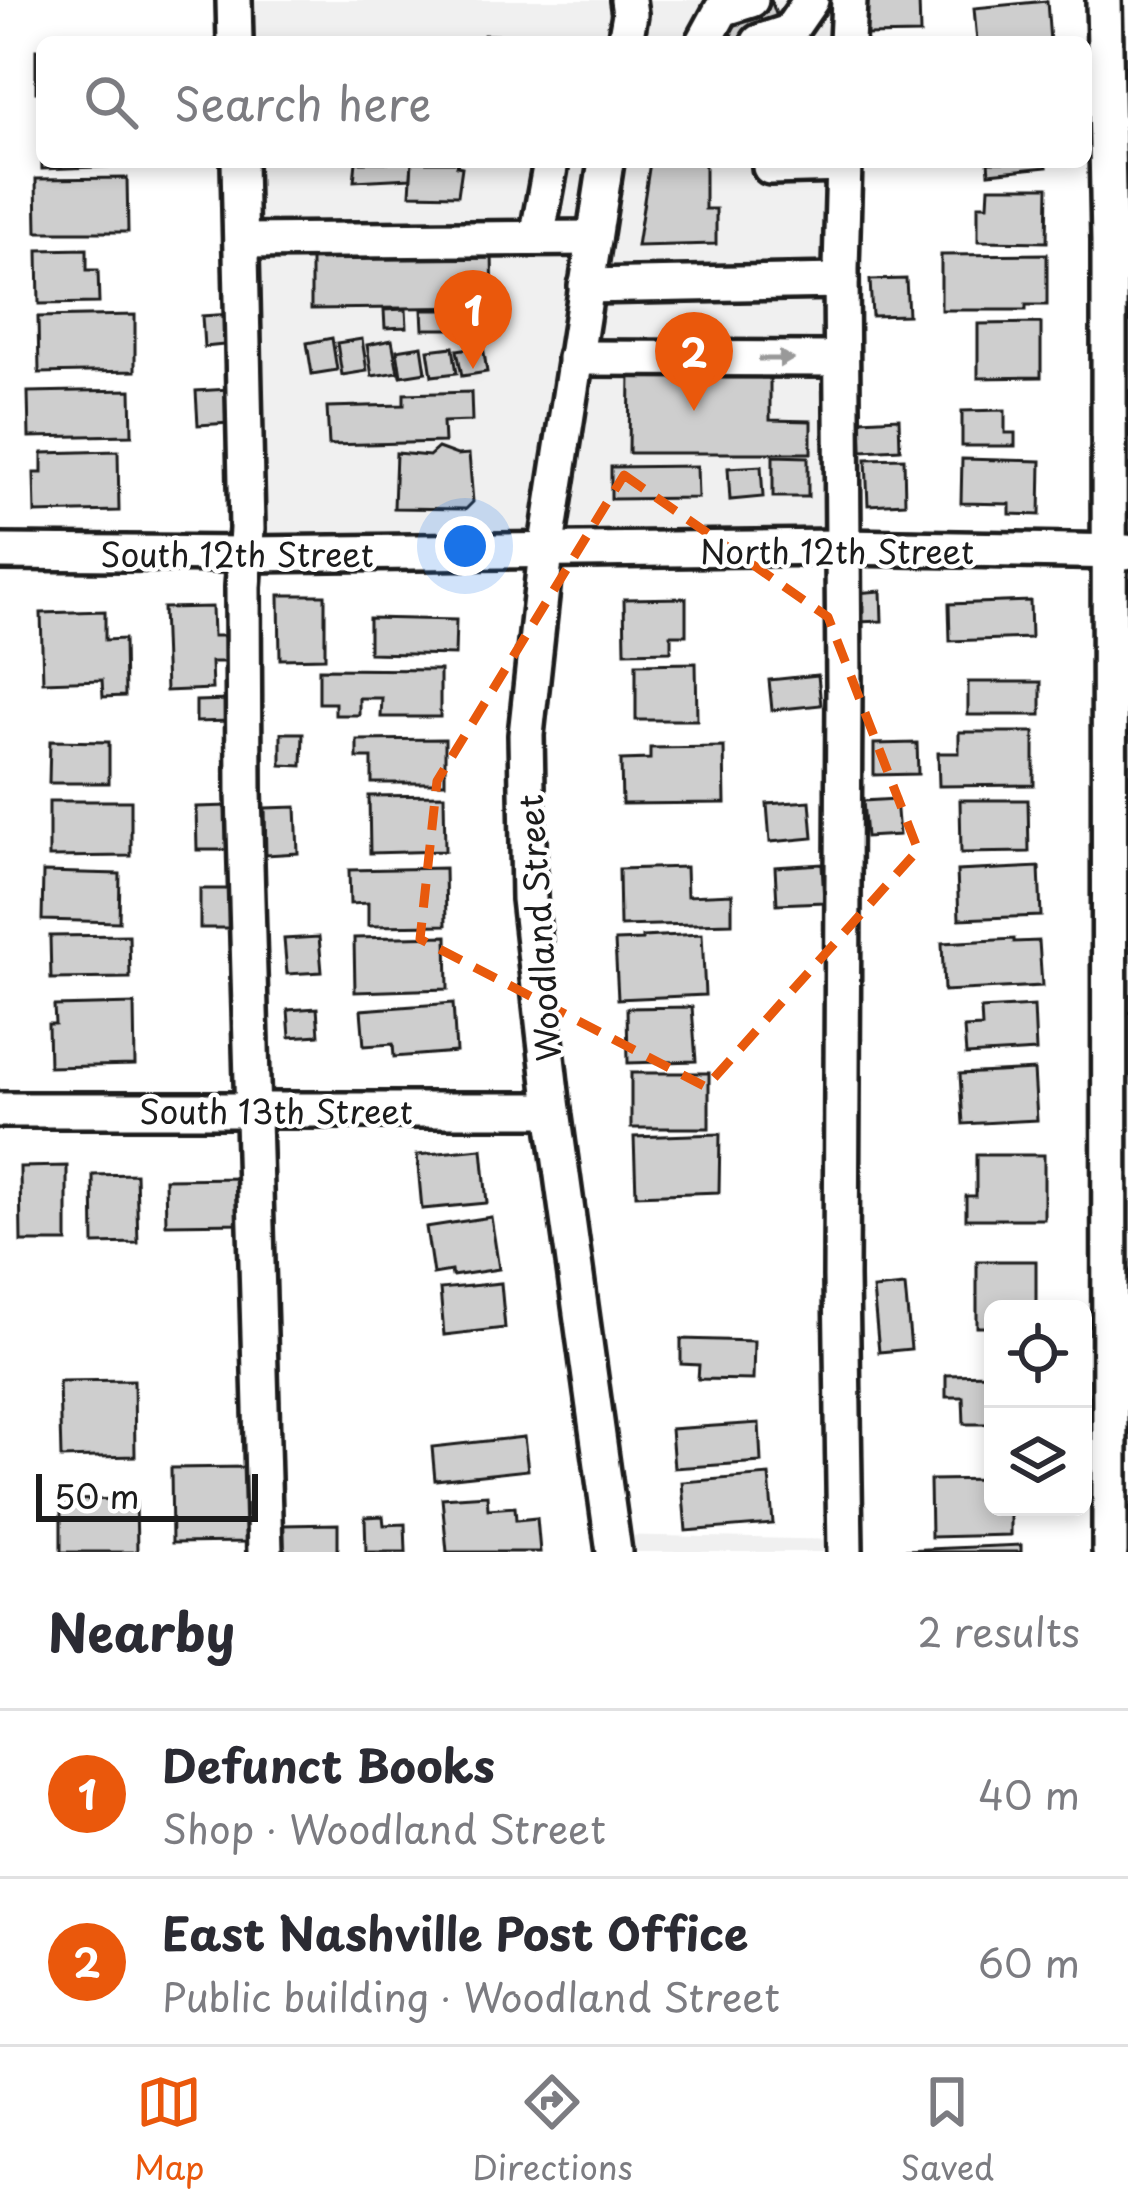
<!DOCTYPE html>
<meta charset="utf-8">
<style>
:root{--surface:#fff;--page:#f7f7f7;--text:#2b2b33;--muted:#7c7c81;--line:#e1e1e2;--accent:#ea580c}
body{margin:0;font-family:"Playpen Sans",sans-serif;background:var(--page);color:var(--text)}
.controls{position:absolute;right:36px;bottom:36px;display:grid;overflow:hidden;border-radius:18px;box-shadow:0 6px 18px #0003}
.controls button{width:108px;height:108px;display:grid;place-items:center;padding:0;border:0;border-bottom:3px solid var(--line);background:var(--surface);color:var(--text);font:60px sans-serif}
.scale{position:absolute;left:36px;bottom:30px;width:222px;box-sizing:border-box;padding-left:12px;border:6px solid #1c1c1c;border-top:0;font-size:33px;line-height:42px;white-space:nowrap;color:#1c1c1c;-webkit-text-stroke:9px #fff;paint-order:stroke}
.you{position:absolute;left:465px;top:546px;width:42px;height:42px;margin:-30px;border:9px solid #fff;border-radius:50%;background:#1a73e8;box-shadow:0 0 0 18px #1a73e833}
.badge{display:grid;place-items:center;width:78px;height:78px;border-radius:50%;background:var(--accent);color:#fff;font-size:39px;font-weight:700}
.pin{position:absolute;translate:-50% -99px;filter:drop-shadow(0 3px 6px #0008)}
.pin::after{content:'';position:absolute;top:63px;width:42px;height:36px;background:inherit;clip-path:polygon(0 0,100% 0,50% 100%)}
.list{margin:0;padding:0;list-style:none}
h2{display:flex;justify-content:space-between;align-items:center;height:156px;margin:0;padding:0 48px;font-size:51px}
h2 small{font-size:39px;font-weight:400;color:var(--muted)}
.list li{display:grid;grid-template-columns:78px 1fr auto;gap:36px;align-items:center;box-sizing:border-box;height:168px;padding:0 48px;border-top:3px solid var(--line)}
.list b{display:block;font-size:45px;white-space:nowrap}
.list p{margin:0;font-size:39px;white-space:nowrap;color:var(--muted)}
.list em{font-size:39px;font-style:normal;color:var(--muted)}
.icon{flex:none;width:66px;height:66px;fill:none;stroke:currentColor;stroke-width:2;stroke-linecap:round;stroke-linejoin:round}
.map{position:relative;flex:none;width:1128px;height:1552px;overflow:hidden}
.search{position:absolute;background:var(--surface);box-shadow:0 6px 18px #0003;left:36px;right:36px;top:36px;height:132px;display:flex;align-items:center;gap:30px;box-sizing:border-box;padding:0 42px;border-radius:18px;color:var(--muted);font-size:45px}
.sheet{height:492px;background:var(--surface)}
nav{display:flex;justify-content:space-around;align-items:center;box-sizing:border-box;height:168px;border-top:3px solid var(--line);background:var(--surface);font-size:33px;color:var(--muted)}
nav a{display:grid;justify-items:center;gap:6px}
nav .on{color:var(--accent)}
.map>svg:first-child{display:block}
.built{fill:#f0f0f0}
.building{fill:#cecece;stroke:#1c1c1c;stroke-width:3}
.lines{fill:none;stroke-linecap:round;stroke-linejoin:round}
.minor-casing{stroke:#1c1c1c;stroke-width:42}
.minor{stroke:#fff;stroke-width:33}
.oneway{fill:#999}
.marked{fill:none;stroke:#e8590c;stroke-width:9;stroke-dasharray:24 15;stroke-linejoin:round}
.labels{text-anchor:middle;dominant-baseline:central;stroke-width:9;stroke-linejoin:round;paint-order:stroke}
.street-label{font-size:33px;fill:#1c1c1c;stroke:#fff}
</style>
<div class="map">
<svg width="1128" height="1552" viewBox="0 0 1128 1552">
<rect width="100%" height="100%" fill="#fff"/>
<filter id="ink" filterUnits="userSpaceOnUse"><feTurbulence type="fractalNoise" baseFrequency=".00833" numOctaves="2"/><feDisplacementMap in="SourceGraphic" scale="24" xChannelSelector="R" yChannelSelector="G"/><feConvolveMatrix kernelMatrix="1 2 1 2 8 2 1 2 1" color-interpolation-filters="sRGB"/></filter>
<g filter="url(#ink)">
<!-- built -->
<g class="built">
<path d="M234,0H849L847,42H235Z"/>
<path d="M239,162H844L842,547L247,554Z"/>
<path d="M612,1535L844,1540L845,1552H614Z"/>
</g>
<!-- building -->
<g class="building">
<path d="M765,0H771L782,31L750,42H735L725,14Z"/>
<path d="M864,0H919L920,34L865,35Z"/>
<path d="M1047,1L1050,42H977L974,8Z"/>
<path d="M484,35L539,36V42H483Z"/>
<rect x="36" y="50" width="6" height="42"/>
<path d="M42,120V162H123V166L42,169L41,121Z"/>
<path d="M356,162H412L411,178L354,181Z"/>
<path d="M412,162H458L457,166L462,167L458,195L410,194Z"/>
<path d="M650,162H705V209H716V244L637,246Z"/>
<path d="M988,162H1046L1047,167L989,173Z"/>
<path d="M127,178L128,232H37L36,179Z"/>
<path d="M989,187H1048L1047,242L978,241V205H988Z"/>
<path d="M87,249V270H98L99,303L39,304L38,250Z"/>
<path d="M492,252L493,307L311,309V253Z"/>
<path d="M1047,254V305H1026V310H941V255Z"/>
<path d="M906,279L908,315L872,316L870,280Z"/>
<path d="M406,309L407,327L385,328L384,310Z"/>
<path d="M422,310H485V329H423Z"/>
<path d="M231,314L234,344L204,347L202,316Z"/>
<path d="M135,315V371L39,373L38,317Z"/>
<path d="M1041,323V377L978,378V324Z"/>
<path d="M332,338L337,370L312,374L307,343Z"/>
<path d="M362,339L367,371L342,375L337,343Z"/>
<path d="M392,340L398,372L372,376L367,345Z"/>
<path d="M422,346L426,372L401,376L397,350Z"/>
<path d="M483,346L487,372L462,376L457,350Z"/>
<path d="M453,347L457,373L432,376L428,350Z"/>
<path d="M630,370L770,371V420L811,421V453H629Z"/>
<path d="M229,389L231,423L198,425L196,391Z"/>
<path d="M131,390L132,435L29,437L28,392Z"/>
<path d="M471,392L472,421L443,422L444,442L329,445L327,407L404,405V394Z"/>
<path d="M1005,410V433H1015V446H962V411Z"/>
<path d="M899,418L900,449L862,451L861,420Z"/>
<path d="M438,448L457,455L469,454L473,502L466,509L394,508L396,453L429,456Z"/>
<path d="M118,451L119,511L35,513L34,473H42V453Z"/>
<path d="M773,456L808,457V497H773Z"/>
<path d="M904,458L905,503L868,505L866,459Z"/>
<path d="M962,459L1041,461L1040,515L1010,514V504L961,503Z"/>
<path d="M697,466L698,498L611,499V467Z"/>
<path d="M761,466L763,497L730,500L728,468Z"/>
<path d="M881,591L882,621L857,622L855,593Z"/>
<path d="M279,595H325V658L280,659Z"/>
<path d="M686,598V635H671V651L625,652L624,599Z"/>
<path d="M1030,601L1031,638L950,641L949,604Z"/>
<path d="M212,607L213,636H227L228,662H211L212,689L166,691L163,608Z"/>
<path d="M105,611V640L124,639L125,696L103,697L102,680L43,682L41,613Z"/>
<path d="M369,618L456,620L455,655L369,653Z"/>
<path d="M696,663L697,720H636V664Z"/>
<path d="M319,669L440,670V717H381L382,698H359V715H335V703H319Z"/>
<path d="M818,675L821,705L772,710L769,680Z"/>
<rect x="968" y="682" width="73" height="33"/>
<path d="M230,700V721L196,722V701Z"/>
<path d="M959,732H1034V785L939,786L938,753H959Z"/>
<path d="M281,733H303L302,766L281,765Z"/>
<path d="M445,739V783H372V758H357V740Z"/>
<path d="M50,741L109,742V783H49Z"/>
<path d="M917,743L918,774L874,775V744Z"/>
<path d="M724,747L725,803L622,804L621,760L650,759V748Z"/>
<path d="M444,795L445,851L370,853L369,796Z"/>
<path d="M896,799L899,835L866,837L863,801Z"/>
<path d="M960,800H1028L1029,852L961,853Z"/>
<path d="M49,801H131V856L49,857Z"/>
<path d="M810,801L813,838L770,842L767,804Z"/>
<path d="M230,806V850H197L196,807Z"/>
<path d="M296,807L298,853L266,855L265,808Z"/>
<path d="M822,864L824,902L777,904L775,867Z"/>
<path d="M686,867L687,896L732,894V923L620,926L619,869Z"/>
<path d="M1039,867L1041,916L959,919L957,871Z"/>
<path d="M445,868L446,925L368,926V903L350,904L349,870Z"/>
<path d="M43,872L120,874L119,922L42,920Z"/>
<path d="M200,889H237L238,928H200Z"/>
<path d="M702,934L705,995L618,999L615,941L642,940V937Z"/>
<path d="M129,935L130,978L51,979L50,936Z"/>
<path d="M447,936L448,989L355,992L354,938Z"/>
<path d="M319,937L322,972L287,974L284,939Z"/>
<path d="M1014,939V942L1039,941L1042,986L944,991L942,943Z"/>
<path d="M453,1003L456,1052L394,1057L393,1044L364,1046L361,1010Z"/>
<path d="M134,1004L135,1065L49,1067L48,1024H55L54,1006Z"/>
<path d="M1034,1006L1036,1051L966,1055L964,1028L982,1027L981,1009Z"/>
<path d="M692,1007L696,1061L628,1063L627,1008Z"/>
<path d="M317,1008L319,1035L290,1037L288,1010Z"/>
<path d="M1034,1070L1037,1120L963,1124L960,1074Z"/>
<rect x="631" y="1073" width="78" height="55"/>
<path d="M720,1134L719,1192L636,1195L634,1137Z"/>
<path d="M482,1149L487,1203L422,1209L417,1155Z"/>
<path d="M976,1155H1044V1219H966V1196H976Z"/>
<path d="M67,1166V1242H21L20,1167Z"/>
<path d="M136,1174L138,1243L94,1244L93,1175Z"/>
<path d="M243,1178L244,1223L166,1224L165,1179Z"/>
<path d="M491,1217L499,1269L452,1276L451,1271L433,1274L426,1227Z"/>
<path d="M977,1261H1036V1309H993V1327H977Z"/>
<path d="M501,1283L505,1328L444,1335L440,1289Z"/>
<path d="M905,1286L911,1349L879,1352L873,1289Z"/>
<path d="M681,1339L754,1341L753,1380L698,1379L699,1365L681,1364Z"/>
<path d="M993,1374V1424H964L963,1397H946V1375Z"/>
<path d="M134,1380L135,1456L61,1458L59,1381Z"/>
<path d="M759,1423L761,1462L674,1468L671,1429Z"/>
<path d="M524,1437L528,1470L435,1480L432,1447Z"/>
<path d="M247,1467L248,1542L172,1543L171,1468Z"/>
<path d="M769,1475L773,1524L686,1531L682,1482Z"/>
<path d="M993,1479V1507H1010V1535L931,1537L930,1480Z"/>
<path d="M487,1495L488,1509L515,1507L516,1520L537,1518L540,1552H447L442,1498Z"/>
<path d="M136,1499L137,1552H61V1500Z"/>
<path d="M383,1516L384,1525L405,1524L406,1552H366L365,1517Z"/>
<path d="M338,1524V1552H283V1525Z"/>
<path d="M1021,1545V1552H904V1550Z"/>
</g>
<g class="lines">
<!-- minor casing -->
<g class="minor-casing">
<g id="minor">
<path d="M234,0L235,42"/>
<path d="M1104,0L1109,241L1110,1552"/>
<path d="M625,42L630,14L628,0"/>
<path d="M704,42L722,9L751,0"/>
<path d="M759,42L789,32L811,0"/>
<path d="M847,42L849,0"/>
<path d="M239,162L247,529L243,587L244,792L265,1552"/>
<path d="M606,162L546,551L526,735L529,899L553,1110L614,1552"/>
<path d="M844,162L841,269L844,687L841,1277L845,1552"/>
<path d="M770,167L844,165"/>
<path d="M537,238L551,162"/>
<path d="M242,241L594,238"/>
<path d="M586,286L841,281"/>
<path d="M575,358L841,359"/>
<path d="M0,552L247,554L842,547L1126,552"/>
<path d="M0,1110H553"/>
</g>
</g>
<!-- minor -->
<use href="#minor" class="minor"/>
</g>
<!-- one-way arrows -->
<defs><path id="oneway-solid" d="M-6-.8H1V-3.2L6.5 0L1 3.2V.8H-6Z" transform="scale(3)"/></defs>
<use class="oneway" href="#oneway-solid" transform="translate(776 359)"/>
</g>
<!-- marked area -->
<path class="marked" d="M624,475L828,617L918,850L706,1087L420,939L437,781Z"/>
<g class="labels">
<!-- street labels -->
<g class="street-label">
<text x="837" y="550">North 12th Street</text>
<text x="237" y="553">South 12th Street</text>
<text transform="translate(538 928) rotate(-94)">Woodland Street</text>
<text x="276" y="1110">South 13th Street</text>
</g>
</g>
</svg>
<div class="controls">
<button><svg class="icon" aria-label="locate" viewBox="0 0 24 24"><circle cx="12" cy="12" r="6"/><path d="M12 2v4M12 18v4M2 12h4M18 12h4"/></svg></button>
<button><svg class="icon" aria-label="layers" viewBox="0 0 24 24"><path d="M12 4l9 5-9 5-9-5zM3 14l9 5 9-5"/></svg></button>
</div>
<div class="scale">50 m</div>
<div class="you"></div>
<div class="pin badge" style="left:473px;top:369px">1</div>
<div class="pin badge" style="left:694px;top:411px">2</div>
<div class="search"><svg class="icon" aria-label="search" viewBox="0 0 24 24"><circle cx="10" cy="10" r="6"/><path d="M15 15l6 6"/></svg>Search here</div>
</div>
<section class="sheet">
<h2>Nearby<small>2 results</small></h2>
<ul class="list">
<li><span class="badge">1</span><div><b>Defunct Books</b><p>Shop · Woodland Street</p></div><em>40 m</em></li>
<li><span class="badge">2</span><div><b>East Nashville Post Office</b><p>Public building · Woodland Street</p></div><em>60 m</em></li>
</ul>
</section>
<nav>
<a class="on"><svg class="icon" aria-label="map" viewBox="0 0 24 24"><path d="M3 6l6-2 6 2 6-2v14l-6 2-6-2-6 2zM9 4v14M15 6v14"/></svg>Map</a>
<a><svg class="icon" aria-label="directions" viewBox="0 0 24 24"><path d="M12 3l9 9-9 9-9-9zM9 14v-3h6M13 9l2 2-2 2"/></svg>Directions</a>
<a><svg class="icon" aria-label="saved" viewBox="0 0 24 24"><path d="M7 4h10v16l-5-4-5 4z"/></svg>Saved</a>
</nav>
